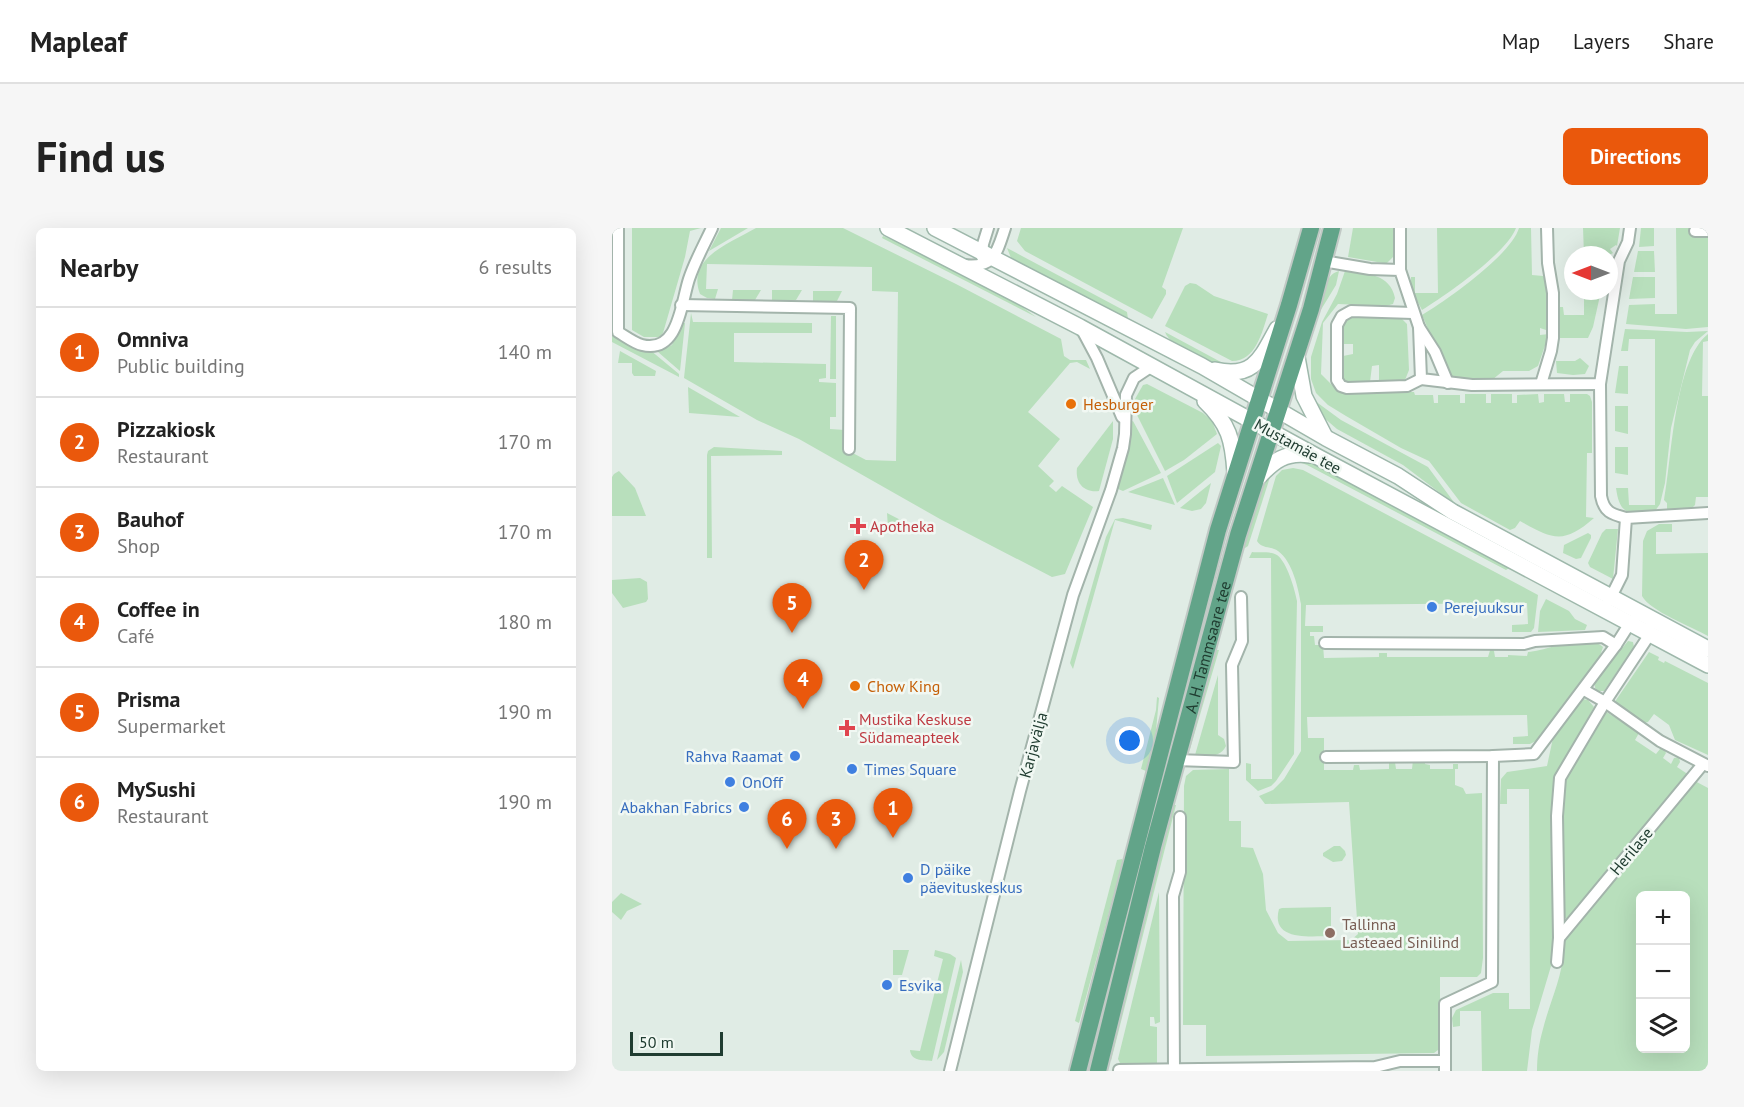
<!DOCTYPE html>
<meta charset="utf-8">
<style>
:root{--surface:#fff;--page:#f6f6f6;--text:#222;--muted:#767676;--line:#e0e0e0;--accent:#ea580c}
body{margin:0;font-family:"PT Sans",sans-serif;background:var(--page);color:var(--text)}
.controls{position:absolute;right:18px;bottom:18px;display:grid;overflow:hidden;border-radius:9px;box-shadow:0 6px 24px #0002}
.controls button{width:54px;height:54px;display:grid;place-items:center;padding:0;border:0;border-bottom:2px solid var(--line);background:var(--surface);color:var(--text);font:30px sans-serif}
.compass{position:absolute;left:952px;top:18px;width:54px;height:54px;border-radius:50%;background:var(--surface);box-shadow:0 6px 24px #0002;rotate:270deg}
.scale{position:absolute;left:18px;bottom:15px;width:93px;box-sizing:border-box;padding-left:6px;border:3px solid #203d31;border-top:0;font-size:16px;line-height:21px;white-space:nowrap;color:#203d31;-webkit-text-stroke:4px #f1f8f3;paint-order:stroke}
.you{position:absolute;left:518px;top:513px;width:21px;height:21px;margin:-15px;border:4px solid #fff;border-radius:50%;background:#1a73e8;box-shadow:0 0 0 9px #1a73e833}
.badge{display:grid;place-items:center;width:39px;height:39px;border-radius:50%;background:var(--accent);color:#fff;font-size:20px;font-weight:700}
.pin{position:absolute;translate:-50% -50px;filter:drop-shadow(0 2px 3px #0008)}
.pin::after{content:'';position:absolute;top:32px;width:21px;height:18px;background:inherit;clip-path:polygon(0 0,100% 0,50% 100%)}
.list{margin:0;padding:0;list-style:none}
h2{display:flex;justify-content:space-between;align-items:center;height:78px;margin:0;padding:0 24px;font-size:26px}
h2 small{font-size:20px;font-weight:400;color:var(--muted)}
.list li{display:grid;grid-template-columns:39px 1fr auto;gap:18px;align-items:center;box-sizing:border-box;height:90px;padding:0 24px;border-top:2px solid var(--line)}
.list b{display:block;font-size:22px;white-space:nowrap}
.list p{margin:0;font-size:20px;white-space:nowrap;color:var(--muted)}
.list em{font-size:20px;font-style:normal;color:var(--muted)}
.icon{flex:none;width:33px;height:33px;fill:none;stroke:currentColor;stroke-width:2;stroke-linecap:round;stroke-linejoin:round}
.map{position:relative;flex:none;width:1096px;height:843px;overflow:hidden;border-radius:9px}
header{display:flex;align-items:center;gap:36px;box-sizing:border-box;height:84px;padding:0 30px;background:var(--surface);border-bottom:2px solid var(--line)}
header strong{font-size:28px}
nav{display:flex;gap:33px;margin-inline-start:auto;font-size:21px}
.intro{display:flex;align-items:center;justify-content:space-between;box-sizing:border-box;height:144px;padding:0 36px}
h1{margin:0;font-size:42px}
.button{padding:15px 27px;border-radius:9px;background:var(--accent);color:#fff;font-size:21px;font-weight:700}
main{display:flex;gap:36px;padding:0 36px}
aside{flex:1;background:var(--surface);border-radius:9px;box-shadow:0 6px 24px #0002}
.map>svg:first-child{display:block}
.green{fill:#b8dfbc;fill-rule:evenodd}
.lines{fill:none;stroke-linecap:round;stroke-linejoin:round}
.street-casing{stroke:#a3b4ab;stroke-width:14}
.secondary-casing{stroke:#9eb8ab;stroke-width:18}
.primary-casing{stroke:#c1c9c5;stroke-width:20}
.street{stroke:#fff;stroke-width:10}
.secondary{stroke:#fff;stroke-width:15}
.primary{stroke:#62a489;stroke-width:16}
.food-dot{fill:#e8710a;stroke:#f1f8f3;stroke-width:2}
.health-dot{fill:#e0444e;stroke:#f1f8f3;stroke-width:2}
.shop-dot{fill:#3f7fe0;stroke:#f1f8f3;stroke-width:2}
.education-dot{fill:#8d6e63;stroke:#f1f8f3;stroke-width:2}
.labels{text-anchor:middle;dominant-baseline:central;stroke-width:5;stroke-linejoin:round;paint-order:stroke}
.food-label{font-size:16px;fill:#c56008;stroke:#f1f8f3;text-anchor:start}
.street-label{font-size:16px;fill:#203d31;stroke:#f1f8f3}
.health-label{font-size:16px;fill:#be3a42;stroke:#f1f8f3;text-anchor:start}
.shop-label{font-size:16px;fill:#366cbe;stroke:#f1f8f3;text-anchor:start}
.education-label{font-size:16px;fill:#785e54;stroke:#f1f8f3;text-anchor:start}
</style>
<header>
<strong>Mapleaf</strong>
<nav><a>Map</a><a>Layers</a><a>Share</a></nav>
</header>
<div class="intro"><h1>Find us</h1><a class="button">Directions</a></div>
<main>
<aside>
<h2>Nearby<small>6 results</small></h2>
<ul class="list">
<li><span class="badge">1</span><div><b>Omniva</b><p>Public building</p></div><em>140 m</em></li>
<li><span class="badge">2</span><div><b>Pizzakiosk</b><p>Restaurant</p></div><em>170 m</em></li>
<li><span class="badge">3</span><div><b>Bauhof</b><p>Shop</p></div><em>170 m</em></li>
<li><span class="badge">4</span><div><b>Coffee in</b><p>Café</p></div><em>180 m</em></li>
<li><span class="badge">5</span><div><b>Prisma</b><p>Supermarket</p></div><em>190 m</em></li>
<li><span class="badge">6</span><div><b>MySushi</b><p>Restaurant</p></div><em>190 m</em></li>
</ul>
</aside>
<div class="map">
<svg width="1096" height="843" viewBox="0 0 1096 843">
<rect width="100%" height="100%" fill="#e0ece5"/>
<!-- green -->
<g class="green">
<path d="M20,0H89L78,3L73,29L51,105L47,109H32L20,102Z"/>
<path d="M109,0H136L97,23Z"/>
<path d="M144,0H231L344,56L449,111L452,128L458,132H474L478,141L465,134L458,135L416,184L448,211L426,238L442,253L437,258L444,264L450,258L481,279L453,346L440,349L328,291L187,211L145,192L72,150L79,85L81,94L200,95V105H122V134L214,136V150L207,151V154L224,155V189H218V201L233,202L235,222L254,232L284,233L286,64L260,63V39L95,36L94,61H106L103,71L95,70L88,66C74,30 118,15 144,0Z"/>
<path d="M409,0H571L550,59L554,62V66L540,91L413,23L405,13Z"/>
<path d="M741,0H783L781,29L775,35H771L736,29Z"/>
<path d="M825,0H904C895,25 834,67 810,82L799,61V49H803V65H826Z"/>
<path d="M907,0H919L920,47L931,48L936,56L937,103L928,100V107L937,106L926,138L917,143H891L880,152L841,151L836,147L810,87C835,72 899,27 907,0Z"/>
<path d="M971,0H1008L1005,18L1004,17L998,21L1001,25L997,27H972Z"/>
<path d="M1029,0H1042V18L1027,19Z"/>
<path d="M1064,0H1080L1081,8L1096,7V99L1074,101L1014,96L1017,77L1043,76V86H1065Z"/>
<path d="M271,8C324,29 378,55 424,89L270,10Z"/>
<path d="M395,20L515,84L516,91L405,34L399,30Z"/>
<path d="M1026,23H1042L1043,44H1022Z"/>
<path d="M727,43L724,57L707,85C711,70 711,47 727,43Z"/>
<path d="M733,43C754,46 778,45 783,70L781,76L774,78L726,76L711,95L709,146L727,164H802L803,167H821L822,175H826V167H848V175H853V166H874V175H879V166H900V175H905V167L926,166L927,175L932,174V166H952L953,174H958V166H975L978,168L980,174V225H975L974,289L982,290C951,317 941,311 908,293L903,300L898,302L849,275L817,233L789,220L734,188L716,177L704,165L699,151V129L710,94L725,66Z"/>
<path d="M1021,49H1043V70L1017,71Z"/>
<path d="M578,55L584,56L602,68L656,86C650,104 644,133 620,133L553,98L573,58Z"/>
<path d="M121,62H149L143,72H120Z"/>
<path d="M160,62H190L184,72H160Z"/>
<path d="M201,63H230L225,73H201Z"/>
<path d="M972,63H989L981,99L976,110H948L947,79H951L952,87H972Z"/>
<path d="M219,88H224V151H218Z"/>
<path d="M746,88L789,90L795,96L797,142L793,152L789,154H767V137L760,138L758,154H732L731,128L741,126V116H731L732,97L737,90Z"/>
<path d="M68,95H73L68,143L46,124L60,117Z"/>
<path d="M1013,101L1075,104L1096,103L1083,114L1078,122L1059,200L1053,255L1048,276L1043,283C1018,286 1008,289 1004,260H1016L1017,277H1043V111H1017L1016,123H1009Z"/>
<path d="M553,104L620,140C603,137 559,121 553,104Z"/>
<path d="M0,106L10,112L38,122L67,146V149L0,114Z"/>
<path d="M1096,106V113L1091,114L1090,168H1096V269H1084L1083,277L1079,281L1055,282V275L1052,272C1060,230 1062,133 1096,106Z"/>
<path d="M8,123L44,143L43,148H22L20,145V135H6Z"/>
<path d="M968,130L977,138L973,146L961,147L945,145L944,133H963Z"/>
<path d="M1007,138H1016V166L1003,165Z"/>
<path d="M535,156L591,185L600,193L605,206L572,232L553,243L523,183V171L531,157Z"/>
<path d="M76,159L128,189L77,185Z"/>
<path d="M699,170L729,192L816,239L844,277L791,237L725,201L711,189Z"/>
<path d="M1003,178H1016V206L1003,203Z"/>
<path d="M501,193V211L487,263C472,265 463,255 465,240Z"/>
<path d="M521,193L549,245L511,263L506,261L519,211V194Z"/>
<path d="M606,215L609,218L603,244L565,275L555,248Z"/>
<path d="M102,219L170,223V227L99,228L100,330H95V227L96,223Z"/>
<path d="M1003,219H1016V247L1003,245Z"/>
<path d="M679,231L698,233L727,248L897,340L894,342L695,237Z"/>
<path d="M681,240L691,242L926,367L922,400L919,404H900V397L916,396L915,375L694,377L693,398H711V404H698V408H702L703,417H711L712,430L767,429V425H775V429H876L879,419L882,423L883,429H896V427L915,428L916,424C935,423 974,404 991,419L987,431L924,513L918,516H901V509L916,508L915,487L695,489L696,510H712V542H741L742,537H747L748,542L777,541V534H783L784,541H800L801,532H813V536L818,537V541H841V536H846V541H843V557L851,560L854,566L870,565L871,730L869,745L865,749H828V816L826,822L822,825L594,828V797H571L572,558L574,548L581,542L617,541V593H629V619L641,620L651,646L654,682L666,705L676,713L739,712L746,706L737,574L653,576L647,568L661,562L672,551L689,523V376C686,360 681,334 666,323C659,318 650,321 645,313L664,248L670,242Z"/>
<path d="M7,243L23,260L34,288H0V249L2,246Z"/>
<path d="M659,246L636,318L633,320L630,318L652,252Z"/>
<path d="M551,250L563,277L516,264Z"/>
<path d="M599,255L594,275L589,281L580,283L568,280Z"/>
<path d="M275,285L310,303L279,305L276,300Z"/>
<path d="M511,290L540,297L539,302L503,292L461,441L458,435L494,309L503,291Z"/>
<path d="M1047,296H1060V304H1044V326L1096,325V408C1080,399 1038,383 1030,368L1031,313L1035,303Z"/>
<path d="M994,301H1006L1001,351L978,339L976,335L990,305Z"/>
<path d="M976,305L979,307V310L969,330L964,331L951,325L952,317Z"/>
<path d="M640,324C647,325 658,323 665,327C675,334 683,362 685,373L682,526L664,553L659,558L646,563L634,552V535L639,536V551H660L659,330H637Z"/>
<path d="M28,350L35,354L36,371L34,374L11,380L0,365V352Z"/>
<path d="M934,371L957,383L963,391L975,397L973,402L926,404L928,383Z"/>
<path d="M1016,413L1021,414L1022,419L992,463H984L982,455Z"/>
<path d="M602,422H607L578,521L577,516Z"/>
<path d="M1037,424L1047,429L1046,432L1052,435L1053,433L1096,455V527L1063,512L1057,497L1042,486L1036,494L1032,495L1002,475Z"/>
<path d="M606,447V507L612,511L614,518C608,530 595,529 583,527Z"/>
<path d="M545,469L547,470L544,503L534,543L529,541L544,482Z"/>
<path d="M970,471L976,472L982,479L946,544L942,728L920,802L915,843H870L869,783H848V798L841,799L840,790L844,782L881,765H897V781H918L917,561H895V576H888L889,551L895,544L935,538L941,510Z"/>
<path d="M993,483L1027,505L1023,512L1044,526L1048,521H1052L1054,525L1051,530L1059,536L1062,530L1067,529L1068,534L1065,539L1077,547L957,692L950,688C950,649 943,585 955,549Z"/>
<path d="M1081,552L1096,560V843H925C925,828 927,815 931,801C937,775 956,738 950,713ZM1028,668H1074V820H1028Z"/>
<path d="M561,577H564L499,833L498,823Z"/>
<path d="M722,618H728L733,623L734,627L730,633L721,634L711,628V625Z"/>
<path d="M510,631L511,633L467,795L463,793L505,632Z"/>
<path d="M547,664L548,794L543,796L542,789H538V798L545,799V835H508L506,831Z"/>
<path d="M9,665L30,676L15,683L9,692L0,684V674Z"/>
<path d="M719,679V708C700,708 658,714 667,681L670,680Z"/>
<path d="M281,722H297L290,747H281Z"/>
<path d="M323,722L338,726L344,730L320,833C310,832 299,833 298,822L308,823L331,731L322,728Z"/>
<path d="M349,732L351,744L332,824L325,832Z"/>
</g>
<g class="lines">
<!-- street casing -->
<g class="street-casing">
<g id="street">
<path d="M6,0V104C13,108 22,115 30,117C67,126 69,75 77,51C83,33 92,17 100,0"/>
<path d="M788,0V42"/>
<path d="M1083,3H1096"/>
<path d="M370,29L371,16L376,0"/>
<path d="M711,33L758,41L788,42L807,99L809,151L860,157L988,156L1007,33L1016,14L1018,0"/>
<path d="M352,37C382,41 385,24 393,0"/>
<path d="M69,77L238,80L237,221"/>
<path d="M801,85L739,83L730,88L725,97V152L729,158L735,160L795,158L809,151"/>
<path d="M807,99L823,124L836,155"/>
<path d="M469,100L485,130L510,189"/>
<path d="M929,156L939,123L941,110V65L936,35L935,0"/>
<path d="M988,156L989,268C992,284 999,286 1014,290"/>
<path d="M997,373L1010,347L1014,290L1096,285"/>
<path d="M713,415L912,416L923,413L991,409L1004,417"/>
<path d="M972,462L993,474L1048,513L1096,538"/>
<path d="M714,529L881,528L922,526L1004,417L1018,395L1022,393"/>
<path d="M564,532L622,534L620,437L630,413L629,369"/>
<path d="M947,710L1091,536"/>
<path d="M945,734L947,710L945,588L948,550L993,474L1038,406L1037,400"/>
<path d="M562,841L561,668L568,644V589"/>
<path d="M588,841L763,839L788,833H833"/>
<path d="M507,842L588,841V843"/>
<path d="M338,843L408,563L461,367L499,262L511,220L513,206L514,167L522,150L540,138"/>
<path d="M833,843V776L880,754L881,528"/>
</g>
</g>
<!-- secondary casing -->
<g class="secondary-casing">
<g id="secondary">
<path d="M276,0L468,99L704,228L1096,437"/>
<path d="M323,0L590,138L714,210L786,248L841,284L1096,421"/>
<path d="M685,129L692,168L712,207"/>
<path d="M603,142C642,151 649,130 665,101"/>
<path d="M593,173C617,196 621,212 623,245"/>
<path d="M645,251C661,233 674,223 698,227"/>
</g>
</g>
<!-- primary casing -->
<g class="primary-casing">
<g id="primary">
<path d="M466,843L606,302L677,77L699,0"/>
<path id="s1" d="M486,843L541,619L626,307L699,81L720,0"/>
</g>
</g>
<!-- street -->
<use href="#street" class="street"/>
<!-- secondary -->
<use href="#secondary" class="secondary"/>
<!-- primary -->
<use href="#primary" class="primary"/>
</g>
<!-- markers -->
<g class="food-dot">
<circle cx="459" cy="176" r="6"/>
<circle cx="243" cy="458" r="6"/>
</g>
<g class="health-dot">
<path d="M243 289h6v6h6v6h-6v6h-6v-6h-6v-6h6z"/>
<path d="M232 491h6v6h6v6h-6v6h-6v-6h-6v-6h6z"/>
</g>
<g class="shop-dot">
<circle cx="820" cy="379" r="6"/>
<circle cx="183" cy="528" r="6"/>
<circle cx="240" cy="541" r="6"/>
<circle cx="118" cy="554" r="6"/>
<circle cx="132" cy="579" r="6"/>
<circle cx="296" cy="650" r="6"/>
<circle cx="275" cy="757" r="6"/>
</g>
<circle class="education-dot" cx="718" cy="705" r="6"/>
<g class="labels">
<!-- food labels -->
<g class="food-label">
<text x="471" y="176">Hesburger</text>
<text x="255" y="458">Chow King</text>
</g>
<!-- street labels -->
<g class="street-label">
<text transform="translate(686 218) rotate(29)">Mustamäe tee</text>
<text stroke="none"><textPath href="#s1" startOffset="438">A. H. Tammsaare tee</textPath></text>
<text transform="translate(421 517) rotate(-75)">Karjavälja</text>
<text transform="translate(1019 623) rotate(-50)">Herilase</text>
</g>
<!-- health labels -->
<g class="health-label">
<text x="258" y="298">Apotheka</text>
<text x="247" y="491">Mustika Keskuse<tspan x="247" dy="18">Südameapteek</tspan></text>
</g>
<!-- shop labels -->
<g class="shop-label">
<text x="832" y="379">Perejuuksur</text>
<text x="171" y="528" text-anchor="end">Rahva Raamat</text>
<text x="252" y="541">Times Square</text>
<text x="130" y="554">OnOff</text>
<text x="120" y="579" text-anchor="end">Abakhan Fabrics</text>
<text x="308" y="641">D päike<tspan x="308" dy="18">päevituskeskus</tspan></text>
<text x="287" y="757">Esvika</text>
</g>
<!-- education labels -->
<g class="education-label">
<text x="730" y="696">Tallinna<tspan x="730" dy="18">Lasteaed Sinilind</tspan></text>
</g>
</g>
</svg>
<div class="controls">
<button>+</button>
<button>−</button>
<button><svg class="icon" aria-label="layers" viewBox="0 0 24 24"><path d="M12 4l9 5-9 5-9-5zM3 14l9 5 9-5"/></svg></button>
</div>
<svg class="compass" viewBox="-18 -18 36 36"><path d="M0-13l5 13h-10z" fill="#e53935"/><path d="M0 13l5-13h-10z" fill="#767676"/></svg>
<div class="scale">50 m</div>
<div class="you"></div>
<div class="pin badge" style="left:281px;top:610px">1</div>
<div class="pin badge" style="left:252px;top:362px">2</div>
<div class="pin badge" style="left:224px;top:621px">3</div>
<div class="pin badge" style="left:191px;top:481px">4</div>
<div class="pin badge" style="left:180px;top:405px">5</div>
<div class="pin badge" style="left:175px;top:621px">6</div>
</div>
</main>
